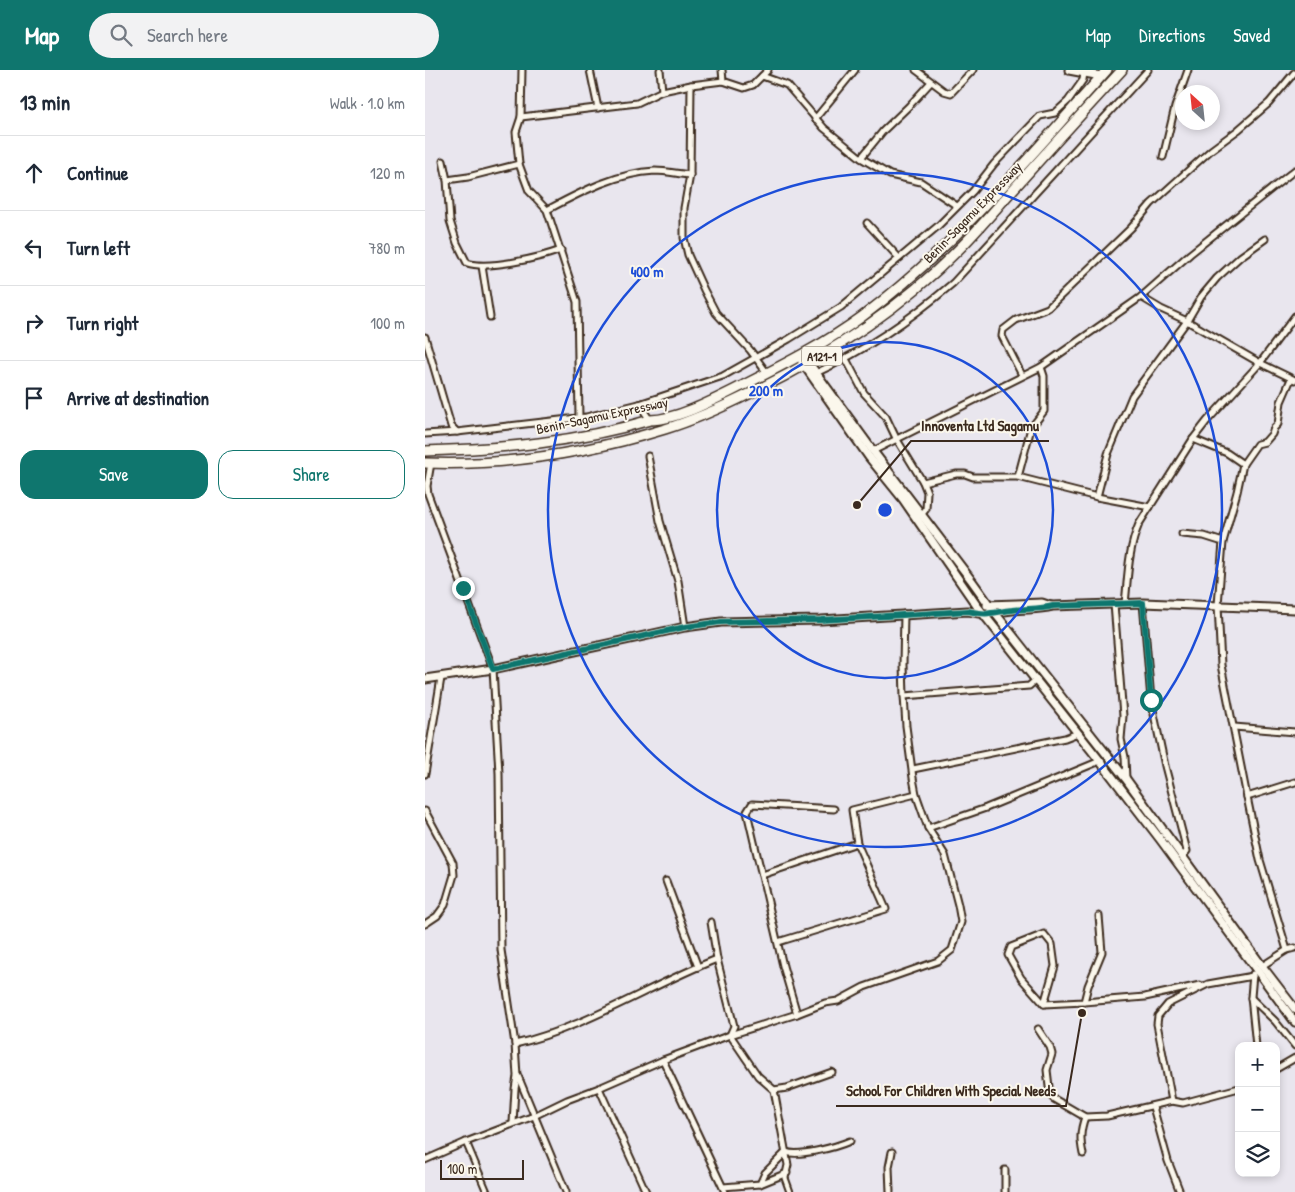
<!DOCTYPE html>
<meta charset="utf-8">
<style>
:root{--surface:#fff;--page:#f2f2f3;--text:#1f2937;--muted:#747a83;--line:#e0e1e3;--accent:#0f766e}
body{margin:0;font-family:"Patrick Hand",sans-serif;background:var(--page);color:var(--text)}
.controls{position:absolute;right:15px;bottom:15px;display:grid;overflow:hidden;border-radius:10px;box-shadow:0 2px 8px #0003}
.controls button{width:45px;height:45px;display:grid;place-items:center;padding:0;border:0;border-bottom:1px solid var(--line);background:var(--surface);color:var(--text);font:25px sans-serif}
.compass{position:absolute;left:750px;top:15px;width:45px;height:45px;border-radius:50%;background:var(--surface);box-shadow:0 2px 8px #0003;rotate:333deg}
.scale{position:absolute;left:15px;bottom:12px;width:84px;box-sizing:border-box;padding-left:5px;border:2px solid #3b2a1e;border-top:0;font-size:14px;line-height:18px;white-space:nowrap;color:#3b2a1e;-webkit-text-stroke:4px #fbf7ec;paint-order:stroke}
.stop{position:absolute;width:15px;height:15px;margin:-11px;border:4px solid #0f766e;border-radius:50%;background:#fff}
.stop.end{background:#0f766e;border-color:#fff;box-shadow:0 1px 5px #0008}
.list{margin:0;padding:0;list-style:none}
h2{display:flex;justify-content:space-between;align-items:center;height:65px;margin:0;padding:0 20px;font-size:21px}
h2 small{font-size:16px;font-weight:400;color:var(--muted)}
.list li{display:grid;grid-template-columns:32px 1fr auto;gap:15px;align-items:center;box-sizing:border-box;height:75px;padding:0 20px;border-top:1px solid var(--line)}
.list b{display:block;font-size:19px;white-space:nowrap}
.list em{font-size:16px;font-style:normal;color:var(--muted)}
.actions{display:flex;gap:10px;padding:15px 20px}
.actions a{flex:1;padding:11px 0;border:1px solid var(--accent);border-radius:15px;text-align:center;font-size:18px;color:var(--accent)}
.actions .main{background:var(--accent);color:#fff}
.icon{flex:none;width:28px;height:28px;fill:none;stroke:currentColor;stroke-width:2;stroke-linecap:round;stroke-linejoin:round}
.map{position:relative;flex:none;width:870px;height:1122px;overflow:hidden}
header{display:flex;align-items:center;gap:30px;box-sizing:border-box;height:70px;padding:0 25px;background:var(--accent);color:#fff}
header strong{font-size:24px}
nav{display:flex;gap:28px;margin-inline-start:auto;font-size:18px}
.search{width:350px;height:45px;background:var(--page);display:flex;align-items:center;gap:12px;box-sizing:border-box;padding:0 18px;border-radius:28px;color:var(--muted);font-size:19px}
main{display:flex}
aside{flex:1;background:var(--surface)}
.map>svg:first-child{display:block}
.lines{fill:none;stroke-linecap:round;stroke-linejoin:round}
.street-casing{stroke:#3b2a1e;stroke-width:9}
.secondary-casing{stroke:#3b2a1e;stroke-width:11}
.highway-casing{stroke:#3b2a1e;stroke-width:12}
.street{stroke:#fbf7ec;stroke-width:5}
.secondary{stroke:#fbf7ec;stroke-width:7}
.highway{stroke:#fbf7ec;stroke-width:9}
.route{stroke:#0f766e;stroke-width:6}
.ring{fill:none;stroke:#1d4ed8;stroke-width:2.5}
.labels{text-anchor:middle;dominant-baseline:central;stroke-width:4;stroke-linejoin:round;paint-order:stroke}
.shield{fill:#fbf7ec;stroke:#75685c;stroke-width:1}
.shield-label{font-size:12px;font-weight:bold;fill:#3b2a1e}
.street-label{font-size:14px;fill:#3b2a1e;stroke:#fbf7ec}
.centre{fill:#1d4ed8;stroke:#fbf7ec;stroke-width:2.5}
.ring-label{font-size:15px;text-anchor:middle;font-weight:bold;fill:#1d4ed8;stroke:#fbf7ec;stroke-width:4;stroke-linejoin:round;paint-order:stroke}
.leader{fill:none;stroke:#3b2a1e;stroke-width:2}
.callout-dot{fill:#3b2a1e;stroke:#fbf7ec;stroke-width:2}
.callout-label{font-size:15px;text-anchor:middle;font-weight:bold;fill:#3b2a1e;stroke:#fbf7ec;stroke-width:4;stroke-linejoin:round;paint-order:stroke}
</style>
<header>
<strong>Map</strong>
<div class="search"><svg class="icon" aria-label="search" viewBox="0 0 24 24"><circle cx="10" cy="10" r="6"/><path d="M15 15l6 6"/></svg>Search here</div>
<nav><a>Map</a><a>Directions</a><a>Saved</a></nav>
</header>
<main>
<aside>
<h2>13 min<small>Walk · 1.0 km</small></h2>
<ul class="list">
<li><svg class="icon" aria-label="ahead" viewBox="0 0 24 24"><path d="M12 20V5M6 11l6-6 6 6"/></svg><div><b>Continue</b></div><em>120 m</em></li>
<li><svg class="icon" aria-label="left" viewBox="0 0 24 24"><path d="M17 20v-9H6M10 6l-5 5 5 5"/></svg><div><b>Turn left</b></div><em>780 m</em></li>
<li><svg class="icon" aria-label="right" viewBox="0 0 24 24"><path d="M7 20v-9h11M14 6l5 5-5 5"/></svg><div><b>Turn right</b></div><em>100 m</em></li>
<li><svg class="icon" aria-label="arrive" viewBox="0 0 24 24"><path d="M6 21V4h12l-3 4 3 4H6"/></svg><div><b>Arrive at destination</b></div></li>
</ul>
<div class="actions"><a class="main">Save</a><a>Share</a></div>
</aside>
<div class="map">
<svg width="870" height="1122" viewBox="0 0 870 1122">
<rect width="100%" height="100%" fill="#e9e6ee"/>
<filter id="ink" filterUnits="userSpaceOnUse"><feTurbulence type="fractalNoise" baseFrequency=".02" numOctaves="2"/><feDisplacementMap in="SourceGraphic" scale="10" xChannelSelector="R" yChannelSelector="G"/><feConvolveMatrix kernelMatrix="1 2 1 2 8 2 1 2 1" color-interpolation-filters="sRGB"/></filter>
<g filter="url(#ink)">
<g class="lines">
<!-- street casing -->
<g class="street-casing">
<g id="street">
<path d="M97,0L96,47L91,62L94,94L104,121L122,140L152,232L154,347"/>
<path d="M165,0L173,38"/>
<path d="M235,0L237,21L266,15L265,105L259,138V168L263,185L279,220L291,243L325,280L342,303"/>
<path d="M297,0L298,11"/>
<path d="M491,0L519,21L526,23L548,0"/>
<path d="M337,6L362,15L399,58L436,88L465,105L496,112L532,136"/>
<path d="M266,15L298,11L319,18L328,15L343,0"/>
<path d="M96,47L212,33L237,21"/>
<path d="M390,49L430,0"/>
<path d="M738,87L750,37L763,0"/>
<path d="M436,88L458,61L484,36L506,12"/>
<path d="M18,91L22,110"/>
<path d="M94,94L43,107L22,110L25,151L32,173L42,193C63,200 114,188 136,180"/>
<path d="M122,140C156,122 191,103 230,101C241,101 254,104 265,105"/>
<path d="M442,153L474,188"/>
<path d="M57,196L65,247"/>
<path d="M716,227L736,239L762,251L835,293L870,310"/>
<path d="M0,267L26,356L32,362L161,347L214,334L298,306L364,269L416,237L513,156L548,121L569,94L615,46L630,43L643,31L658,10L659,3"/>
<path d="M421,289L439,323L461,347L471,368L498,412L502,422L501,439L497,444"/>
<path d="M391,303C441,280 486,249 528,213L723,0"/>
<path d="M597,305L577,266L578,260L591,250L623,238L706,158L726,134L786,80L813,60L844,33L869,3"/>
<path d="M214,334L225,350"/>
<path d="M0,364L32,362"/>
<path d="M768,369L802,383L818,394"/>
<path d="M448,381L616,297L716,227L765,184L870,100"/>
<path d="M223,386L235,451L253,511L260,557"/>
<path d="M6,393L2,416L3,424L68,599L74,703L76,880L90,974L92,1006L90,1019L88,1053"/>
<path d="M593,407L606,358L619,341V306L616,297"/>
<path d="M498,412L531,404H540L548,407H593L672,427L725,437"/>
<path d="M672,427L683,384L707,326L762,251L776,227L792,208L815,187L840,169"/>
<path d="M757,464L779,466L798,472"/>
<path d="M718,533L726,630L740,696L762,781L758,786"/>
<path d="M689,534L698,646L696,669L700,687L701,709"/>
<path d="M700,534C703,506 703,480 714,454L768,369L782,351L835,293L870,246"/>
<path d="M479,626L604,616L611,610"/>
<path d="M809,657L870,662"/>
<path d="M488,699L640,668L653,663"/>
<path d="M0,704L16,608"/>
<path d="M822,727L870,712"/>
<path d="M0,741L28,793L29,805L20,835L12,846L0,854"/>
<path d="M503,758L561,738L675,691"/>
<path d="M337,805L432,773L427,740L491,724"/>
<path d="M241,811L273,897"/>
<path d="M286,852L292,889L309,956L305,965L333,1006L349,1020L363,1095L360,1108L365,1122"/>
<path d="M619,864L627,874L630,896L619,934L596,908L583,885L586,877Z"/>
<path d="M353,872L461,839L432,773"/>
<path d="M862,880L835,790L822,727L796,595L793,535L798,472L812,422L818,394L832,374L840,372L847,364L849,358L853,354L856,332L866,309"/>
<path d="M837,896L862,880L870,878"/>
<path d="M828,904L826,927L831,976"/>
<path d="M826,928L850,951L870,976"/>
<path d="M659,932L720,927L775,915"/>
<path d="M619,934L659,932L663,916L677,882L674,846"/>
<path d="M372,944L358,896L322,742L327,734L409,739"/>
<path d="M613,959L625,977L627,984L622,1000L625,1025L629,1029L660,1047L682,1046L747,1031L758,1033L814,1018"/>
<path d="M90,974C160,958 225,915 292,889"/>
<path d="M238,990L300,1122"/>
<path d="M851,999L870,988"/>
<path d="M93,1006L141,1122"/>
<path d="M174,1018L221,1122"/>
<path d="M349,1020L362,1018L407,1002"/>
<path d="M747,1031L732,954L733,946L743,934L783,914L828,906"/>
<path d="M728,1037L743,1091L755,1122"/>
<path d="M41,1072L62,1122"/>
<path d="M658,1084C655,1070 655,1061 660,1047"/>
<path d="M0,1090L41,1072L109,1046L142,1030L174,1018L238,990L305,965L372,944L400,933L413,931L439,917L513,891L527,880L536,852L533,835L520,785L503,758L491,724L488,708L481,656L479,626L478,595L479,544"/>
<path d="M580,1100V1122"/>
<path d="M335,1114L340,1103L361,1082C374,1087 411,1077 425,1071"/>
<path d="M298,1117L335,1114L362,1103"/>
<path d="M465,1122L464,1097L467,1082"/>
</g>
</g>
<!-- secondary casing -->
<g class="secondary-casing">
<g id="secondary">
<path d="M644,0L676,6"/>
<path d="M378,285L448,381L547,511L570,543L701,709L837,896L870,939"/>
<path d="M377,292L444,387L478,429L552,536L675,691L735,769L870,952"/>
<path d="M562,535L617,533L626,536"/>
<path d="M0,609L68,599L260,557L296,552L396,550L543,541C563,546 568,542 587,540C601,538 614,540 627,536L718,533L870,539"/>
</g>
</g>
<!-- highway casing -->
<g class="highway-casing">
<g id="highway">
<path d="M0,381C77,379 152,372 225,350C252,350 293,328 317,316C358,295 400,274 438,246C530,177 605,86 682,0"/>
<path d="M0,393C81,396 162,383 240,359C270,350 300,336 328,322C404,285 474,240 534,179C554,159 573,136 593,114C627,76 662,38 697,0"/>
</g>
</g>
<!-- street -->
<use href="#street" class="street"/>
<!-- secondary -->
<use href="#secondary" class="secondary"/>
<!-- highway -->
<use href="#highway" class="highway"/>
</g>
</g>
<g class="lines" filter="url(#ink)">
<!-- route -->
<path class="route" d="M38,518L68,599L260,557L296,552L396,550L543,541C564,546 568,542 587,540C601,538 614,540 628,536L718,533L726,630"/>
</g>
<!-- distance rings -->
<g class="ring">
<circle cx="460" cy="440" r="168"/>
<circle cx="460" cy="440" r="337"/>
</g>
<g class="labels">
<!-- shield labels -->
<rect class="shield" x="377" y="276.5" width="40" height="19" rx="4"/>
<g class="shield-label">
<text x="397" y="286">A121-1</text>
</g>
<!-- street labels -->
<g class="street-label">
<text transform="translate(547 142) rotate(-46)">Benin-Sagamu Expressway</text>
<text transform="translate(177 345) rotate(-12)">Benin-Sagamu Expressway</text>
</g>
</g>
<circle cx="460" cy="440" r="8" class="centre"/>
<g class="ring-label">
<text x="222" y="207">400 m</text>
<text x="341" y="326">200 m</text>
</g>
<!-- callouts -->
<path class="leader" d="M432 435L486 371H624M657 943L641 1036H411"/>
<g class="callout-dot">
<circle cx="432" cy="435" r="5"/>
<circle cx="657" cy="943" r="5"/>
</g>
<g class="callout-label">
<text x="555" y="361">Innoventa Ltd Sagamu</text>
<text x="526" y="1026">School For Children With Special Needs</text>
</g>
</svg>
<div class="controls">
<button>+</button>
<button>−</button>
<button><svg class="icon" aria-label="layers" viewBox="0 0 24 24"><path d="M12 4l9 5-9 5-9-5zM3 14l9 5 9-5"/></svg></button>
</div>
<svg class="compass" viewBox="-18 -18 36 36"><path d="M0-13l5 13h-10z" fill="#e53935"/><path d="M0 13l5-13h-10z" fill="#747a83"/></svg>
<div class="scale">100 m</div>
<div class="stop" style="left:726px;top:630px"></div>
<div class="stop end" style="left:38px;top:518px"></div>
</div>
</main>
